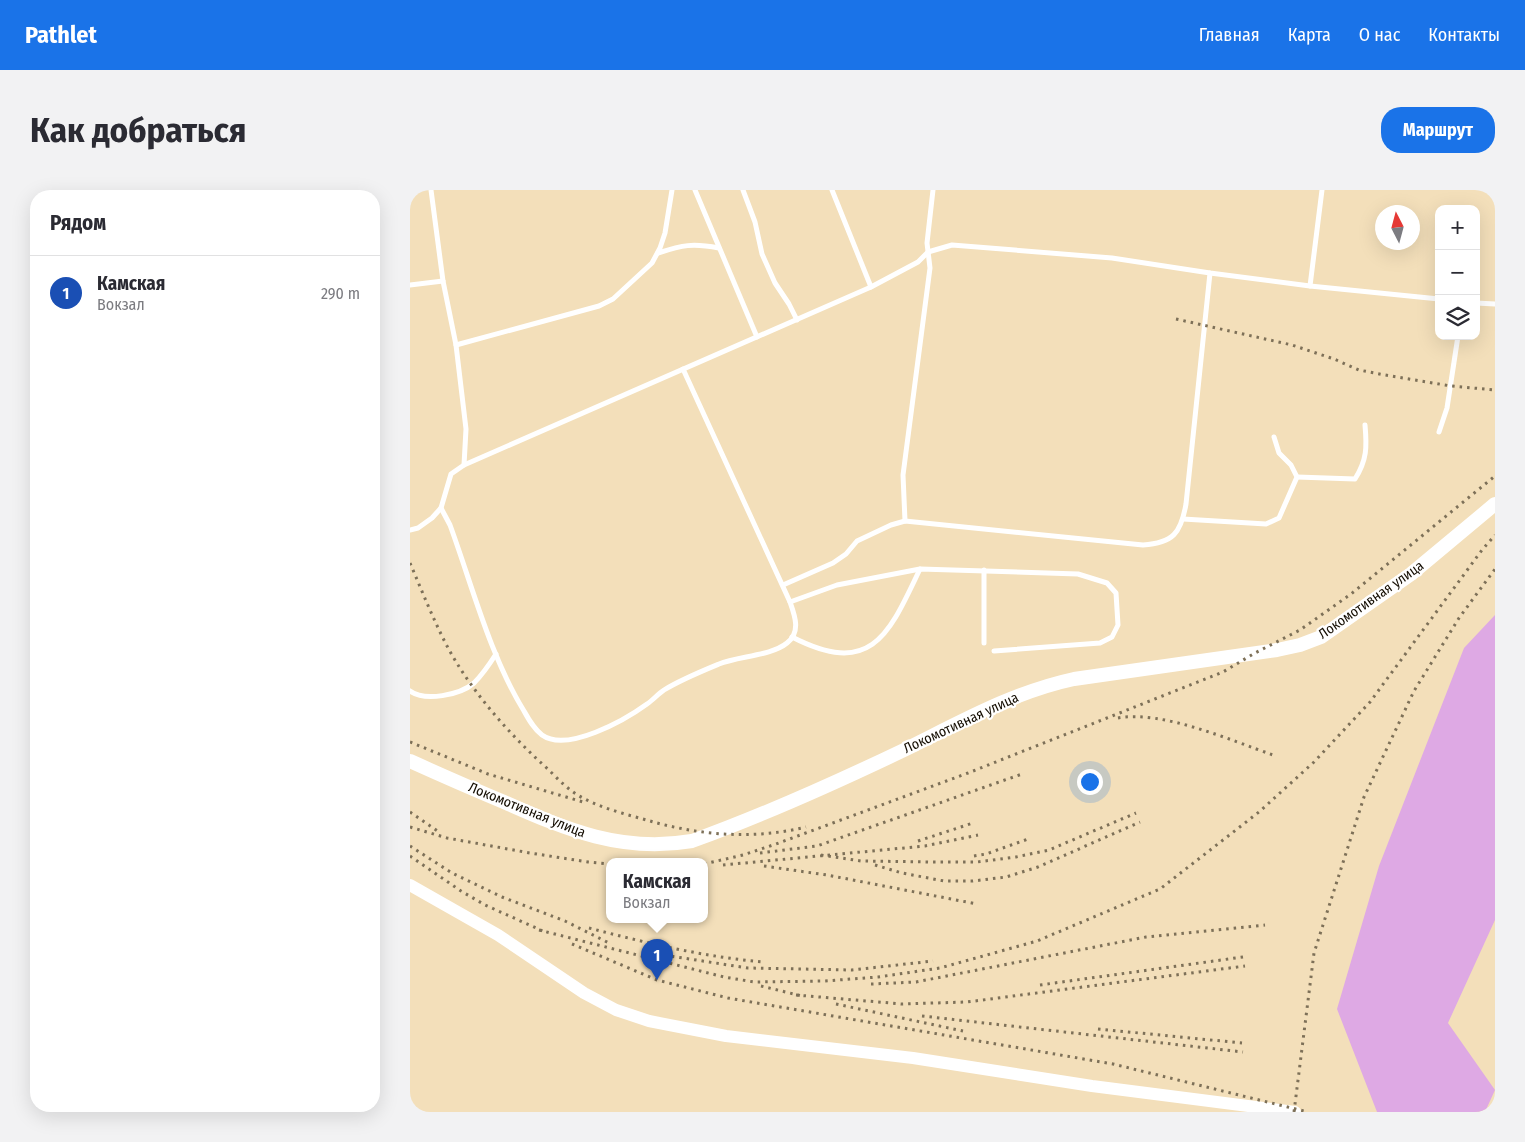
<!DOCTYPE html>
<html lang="ru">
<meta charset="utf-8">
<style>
:root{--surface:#fff;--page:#f2f2f3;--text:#2b2b33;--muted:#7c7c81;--line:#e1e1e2;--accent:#1a73e8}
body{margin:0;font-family:"Fira Sans Condensed",sans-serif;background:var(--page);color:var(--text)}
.controls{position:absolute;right:15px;top:15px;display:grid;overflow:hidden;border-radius:10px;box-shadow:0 5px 20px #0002}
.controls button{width:45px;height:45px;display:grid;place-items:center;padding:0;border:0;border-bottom:1px solid var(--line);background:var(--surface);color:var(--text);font:25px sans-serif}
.compass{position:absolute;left:965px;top:15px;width:45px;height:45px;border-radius:50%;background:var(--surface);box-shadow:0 5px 20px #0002;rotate:354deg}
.you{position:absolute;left:679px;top:591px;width:18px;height:18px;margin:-12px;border:4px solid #fff;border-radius:50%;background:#1a73e8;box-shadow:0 0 0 8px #1a73e833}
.badge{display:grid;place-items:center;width:32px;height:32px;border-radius:50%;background:var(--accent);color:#fff;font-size:16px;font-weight:700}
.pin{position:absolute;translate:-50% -41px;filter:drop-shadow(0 1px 2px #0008)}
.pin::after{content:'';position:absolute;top:26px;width:18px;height:15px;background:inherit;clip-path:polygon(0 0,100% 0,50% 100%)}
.popup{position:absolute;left:196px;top:668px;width:102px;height:65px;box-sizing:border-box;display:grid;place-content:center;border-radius:10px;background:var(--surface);filter:drop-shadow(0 1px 4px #0005);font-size:16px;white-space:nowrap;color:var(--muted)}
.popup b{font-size:19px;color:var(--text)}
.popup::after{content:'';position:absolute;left:50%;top:100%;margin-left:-10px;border:10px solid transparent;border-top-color:var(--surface)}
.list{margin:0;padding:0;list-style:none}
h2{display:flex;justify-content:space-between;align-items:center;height:65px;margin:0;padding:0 20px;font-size:21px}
h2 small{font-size:16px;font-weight:400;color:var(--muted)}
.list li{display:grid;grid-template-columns:32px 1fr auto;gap:15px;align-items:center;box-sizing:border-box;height:75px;padding:0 20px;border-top:1px solid var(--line)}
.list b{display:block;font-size:19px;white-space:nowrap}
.list p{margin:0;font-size:16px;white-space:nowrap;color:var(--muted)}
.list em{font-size:16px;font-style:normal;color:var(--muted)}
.icon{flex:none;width:28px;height:28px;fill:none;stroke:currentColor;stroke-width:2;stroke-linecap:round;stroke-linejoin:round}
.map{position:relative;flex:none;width:1085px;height:922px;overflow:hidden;border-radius:20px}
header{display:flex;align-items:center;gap:30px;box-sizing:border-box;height:70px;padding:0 25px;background:var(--accent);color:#fff}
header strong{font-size:24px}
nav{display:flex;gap:28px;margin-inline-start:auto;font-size:18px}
.intro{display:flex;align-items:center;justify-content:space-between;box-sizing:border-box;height:120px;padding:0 30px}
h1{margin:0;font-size:35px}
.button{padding:12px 22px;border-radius:20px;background:var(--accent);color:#fff;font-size:18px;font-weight:700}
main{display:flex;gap:30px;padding:0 30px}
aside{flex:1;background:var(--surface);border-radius:20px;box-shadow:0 5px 20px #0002}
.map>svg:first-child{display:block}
.green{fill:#dea9e4}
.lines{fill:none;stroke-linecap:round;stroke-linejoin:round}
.service{stroke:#fff;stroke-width:5}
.tertiary{stroke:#fff;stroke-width:12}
.secondary{stroke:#fff;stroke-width:14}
.rail{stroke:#7d7058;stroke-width:3;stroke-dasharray:2.5 5;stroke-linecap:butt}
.labels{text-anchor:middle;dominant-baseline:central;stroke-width:4.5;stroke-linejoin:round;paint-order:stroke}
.street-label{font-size:14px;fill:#140d02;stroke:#fff}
</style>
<header>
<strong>Pathlet</strong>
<nav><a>Главная</a><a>Карта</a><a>О нас</a><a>Контакты</a></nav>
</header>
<div class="intro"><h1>Как добраться</h1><a class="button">Маршрут</a></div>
<main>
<aside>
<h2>Рядом<small></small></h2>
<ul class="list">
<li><span class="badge" style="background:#1a4fb4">1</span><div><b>Камская</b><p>Вокзал</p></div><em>290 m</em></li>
</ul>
</aside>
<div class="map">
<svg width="1085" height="922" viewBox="0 0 1085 922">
<rect width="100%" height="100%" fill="#f3dfba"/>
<!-- green -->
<path class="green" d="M1085,425V730L1038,833L1085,900L1075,922H967L927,819L969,676L1054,458Z"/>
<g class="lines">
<!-- service -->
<g class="service">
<path d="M21,0L33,91L46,155L56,239L54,275"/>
<path d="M285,0L347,147"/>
<path d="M333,0L345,32L352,64L365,93L379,114L387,130"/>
<path d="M422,0L461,97"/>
<path d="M248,63C273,55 282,53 309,58"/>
<path d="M0,95L33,91"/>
<path d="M900,96L912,0"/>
<path d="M1066,113L1085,114"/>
<path d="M46,155L189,116L203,109L242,73L250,58L255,43L262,0"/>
<path d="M1029,242L1037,218L1048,146"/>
<path d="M887,287L945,289C957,270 957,257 955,235"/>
<path d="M31,318L40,335C62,395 80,466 114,521C119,530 124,539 132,545C157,563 215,530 237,514C243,510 248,504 254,500C270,490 292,481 309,474C328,466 361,466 377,453C391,442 385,426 380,412L273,179"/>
<path d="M773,329L856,334L869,328L887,287L881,275L869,263L864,247"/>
<path d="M495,331L493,285L520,78L517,53L523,0"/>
<path d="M0,340L8,338L22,328L31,318L41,284L54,275L461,97L508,72L518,62L542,55L702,68L800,83L900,96L1029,109"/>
<path d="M373,395L423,373L436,364L447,351L481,335L495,331L733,355C763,353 771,343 776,314L800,83"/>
<path d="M380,412L427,395L510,379L668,384L697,393L706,403L708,435L702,447L690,453L584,461"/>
<path d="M382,447C462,488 479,444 510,379"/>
<path d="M574,453V380"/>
<path d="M0,501C15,512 50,505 64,493C73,484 79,475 86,464"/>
</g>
<!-- tertiary -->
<path class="tertiary" d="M0,695L88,745L174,803L206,820L239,831L316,846L503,868L682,896L885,922"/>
<!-- secondary -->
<path class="secondary" d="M0,571C31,585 63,599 94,612C157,640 212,663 282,651C354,625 425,593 494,560C549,533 603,502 664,489L867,460L890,455L911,447L1001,384L1085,314"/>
<!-- rail -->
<g class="rail">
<path d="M766,129L882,155L924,169L949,180L975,185L1041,196L1085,200"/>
<path d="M0,373C12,401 23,429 37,456C60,499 94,538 129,571C141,581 152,595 166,604C190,619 220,625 247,633C297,646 346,649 396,637"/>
<path d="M708,528C752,520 820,550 863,565"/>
<path d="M0,552L78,584L173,612"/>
<path d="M0,622L29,642"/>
<path d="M0,637L37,648L120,663L178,672L200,674"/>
<path d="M508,651L563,633"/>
<path d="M0,656L42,683L92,707L155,731L201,754"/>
<path d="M350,663L407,656L612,584"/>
<path d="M411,665L451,671L524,672H567L606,667L639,660L726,623"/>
<path d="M0,666L51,701L75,715L135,742"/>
<path d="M564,666L576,664L621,648"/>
<path d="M294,674L333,665L366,654L558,583L813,482L845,463L890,440L941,404L1085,286"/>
<path d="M313,675L515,656L568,645"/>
<path d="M465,675L492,683L534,691H563L596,687L628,677L730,632"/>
<path d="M354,676L417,685L567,714"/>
<path d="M179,738C236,753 295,767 353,772"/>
<path d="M129,740L314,787L344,792L415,791L468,787L530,778L627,751L750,699L849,622L904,572L960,512L1072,360L1085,345"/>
<path d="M162,754L247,790L318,808L703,874L898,922"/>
<path d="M247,764L338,778L442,780L523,771"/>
<path d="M461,794L506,792L736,747L855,735"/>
<path d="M630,795L833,767"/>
<path d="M351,796L392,806"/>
<path d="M386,805L492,814L557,812L835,776"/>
<path d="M426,814L553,841"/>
<path d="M512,826L833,862"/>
<path d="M688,839L832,853"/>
<path d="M884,922L904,763L954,607L1004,501L1049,428L1085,379"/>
</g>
</g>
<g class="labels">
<!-- street labels -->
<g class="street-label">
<text transform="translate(961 410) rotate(-35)">Локомотивная улица</text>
<text transform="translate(551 533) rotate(-25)">Локомотивная улица</text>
<text transform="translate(117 620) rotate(22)">Локомотивная улица</text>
</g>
</g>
</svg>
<div class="controls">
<button>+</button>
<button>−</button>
<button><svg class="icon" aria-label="layers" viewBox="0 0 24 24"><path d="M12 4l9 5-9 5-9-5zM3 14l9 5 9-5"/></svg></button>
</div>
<svg class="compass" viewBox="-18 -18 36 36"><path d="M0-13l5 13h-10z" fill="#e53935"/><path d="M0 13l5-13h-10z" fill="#7c7c81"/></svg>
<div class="you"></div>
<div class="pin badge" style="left:247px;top:790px;background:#1a4fb4">1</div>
<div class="popup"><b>Камская</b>Вокзал</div>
</div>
</main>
